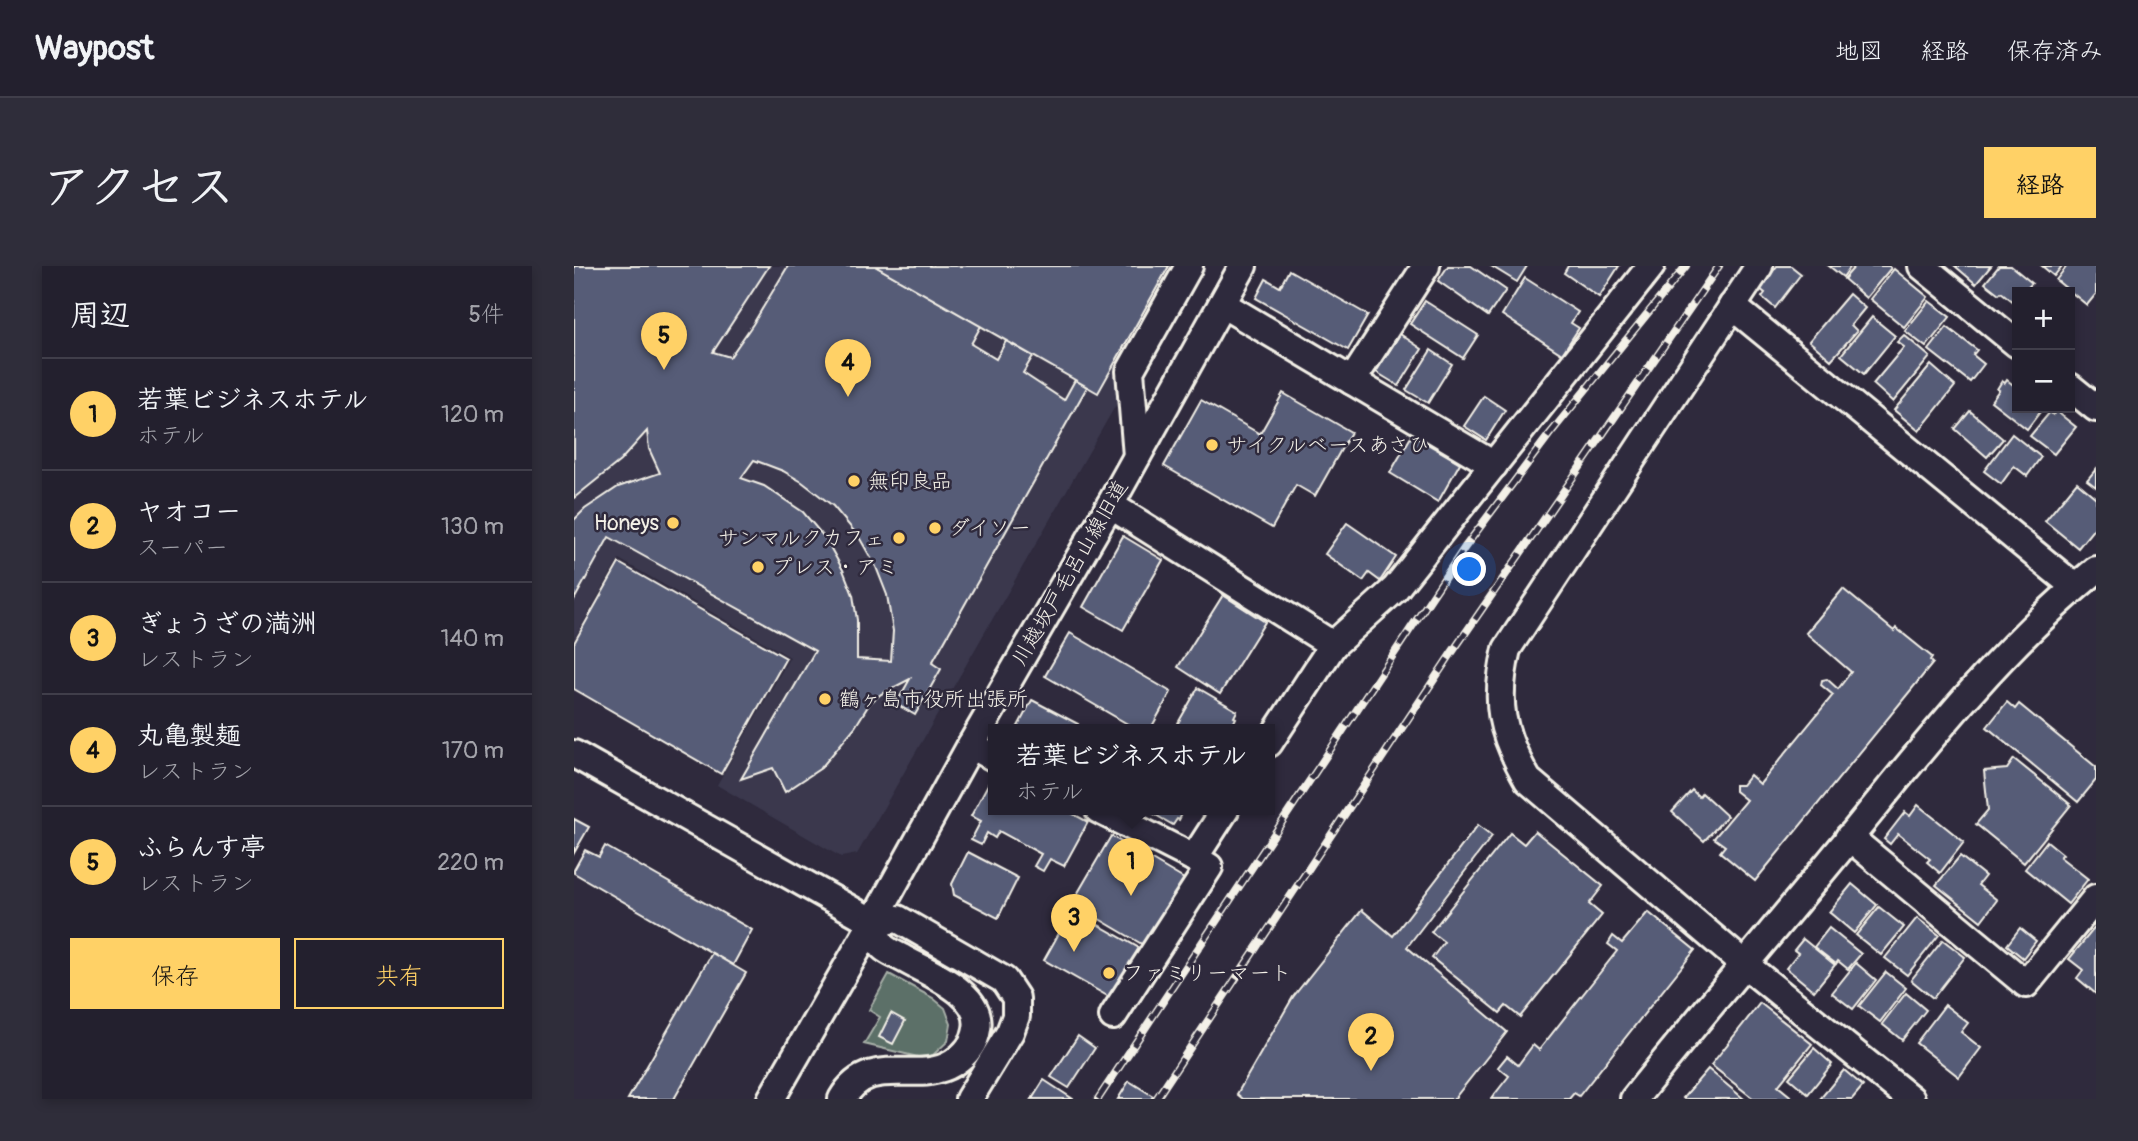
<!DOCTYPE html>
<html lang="ja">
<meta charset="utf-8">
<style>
:root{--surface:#23202e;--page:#2f2d3a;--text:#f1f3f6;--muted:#a3a3aa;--line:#403e4a;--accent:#ffd166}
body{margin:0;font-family:Pangolin,"Klee One",sans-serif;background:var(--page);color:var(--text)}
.controls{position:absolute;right:21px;top:21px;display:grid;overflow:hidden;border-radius:0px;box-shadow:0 4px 10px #0003}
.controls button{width:63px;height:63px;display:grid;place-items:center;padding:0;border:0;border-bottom:2px solid var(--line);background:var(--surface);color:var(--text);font:35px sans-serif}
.you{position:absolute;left:896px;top:304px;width:24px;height:24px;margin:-18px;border:5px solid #fff;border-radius:50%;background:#1a73e8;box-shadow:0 0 0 10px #1a73e833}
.badge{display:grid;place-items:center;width:46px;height:46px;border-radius:50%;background:var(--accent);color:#111;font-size:23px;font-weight:700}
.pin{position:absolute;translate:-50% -58px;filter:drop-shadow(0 2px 4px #0008)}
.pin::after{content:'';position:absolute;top:37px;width:24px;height:21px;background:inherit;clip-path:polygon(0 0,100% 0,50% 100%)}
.popup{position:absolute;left:414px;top:458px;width:287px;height:91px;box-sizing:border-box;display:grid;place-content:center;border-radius:0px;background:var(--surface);filter:drop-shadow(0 2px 5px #0005);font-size:23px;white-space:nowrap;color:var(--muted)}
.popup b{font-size:26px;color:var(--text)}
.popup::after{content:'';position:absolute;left:50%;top:100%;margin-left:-14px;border:14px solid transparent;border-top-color:var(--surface)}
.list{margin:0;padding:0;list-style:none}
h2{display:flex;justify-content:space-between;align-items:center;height:91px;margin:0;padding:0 28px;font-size:30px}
h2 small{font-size:23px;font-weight:400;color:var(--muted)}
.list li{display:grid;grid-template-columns:46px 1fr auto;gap:21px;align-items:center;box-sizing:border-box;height:112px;padding:0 28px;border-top:2px solid var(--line)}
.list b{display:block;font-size:26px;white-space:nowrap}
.list p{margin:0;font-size:23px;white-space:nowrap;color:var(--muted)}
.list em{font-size:23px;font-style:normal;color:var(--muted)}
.actions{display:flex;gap:14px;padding:21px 28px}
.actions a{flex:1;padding:16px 0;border:2px solid var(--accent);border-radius:0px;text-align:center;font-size:24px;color:var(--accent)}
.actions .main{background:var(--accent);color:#111}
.map{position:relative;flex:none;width:1522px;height:833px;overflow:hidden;border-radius:0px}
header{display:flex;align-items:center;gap:42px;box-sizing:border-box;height:98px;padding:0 35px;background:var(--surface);border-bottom:2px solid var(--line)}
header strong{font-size:33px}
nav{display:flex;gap:38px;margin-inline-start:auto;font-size:24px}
.intro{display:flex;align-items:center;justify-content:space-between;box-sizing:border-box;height:168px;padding:0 42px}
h1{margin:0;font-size:49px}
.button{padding:18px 32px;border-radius:0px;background:var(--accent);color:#111;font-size:24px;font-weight:700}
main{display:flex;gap:42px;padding:0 42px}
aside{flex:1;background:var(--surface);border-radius:0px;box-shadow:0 4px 10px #0003}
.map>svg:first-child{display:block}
.built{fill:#3b394e}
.green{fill:#5b6f68;stroke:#a8b0a8;stroke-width:2}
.building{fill:#565b77;stroke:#f4f1e8;stroke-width:2;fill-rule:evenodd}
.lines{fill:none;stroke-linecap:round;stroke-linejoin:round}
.minor-casing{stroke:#f4f1e8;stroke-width:32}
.minor{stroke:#2f2a3d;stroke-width:26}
.rail-casing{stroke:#f4f1e8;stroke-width:8}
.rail{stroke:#2f2a3d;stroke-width:5;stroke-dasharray:16;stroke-linecap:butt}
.poi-dot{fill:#ffd166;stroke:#2f2a3d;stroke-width:2.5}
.labels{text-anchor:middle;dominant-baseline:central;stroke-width:5;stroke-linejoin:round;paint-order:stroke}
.poi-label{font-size:21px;fill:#f4f1e8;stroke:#2f2a3d;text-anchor:start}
.street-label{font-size:21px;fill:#f4f1e8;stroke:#2f2a3d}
</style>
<header>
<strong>Waypost</strong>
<nav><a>地図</a><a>経路</a><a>保存済み</a></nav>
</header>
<div class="intro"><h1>アクセス</h1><a class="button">経路</a></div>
<main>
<aside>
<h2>周辺<small>5件</small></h2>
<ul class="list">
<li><span class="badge">1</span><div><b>若葉ビジネスホテル</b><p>ホテル</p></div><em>120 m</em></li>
<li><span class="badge">2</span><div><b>ヤオコー</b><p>スーパー</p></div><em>130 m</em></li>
<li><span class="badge">3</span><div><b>ぎょうざの満洲</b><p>レストラン</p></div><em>140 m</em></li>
<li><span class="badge">4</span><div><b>丸亀製麺</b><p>レストラン</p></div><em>170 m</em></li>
<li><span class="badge">5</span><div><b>ふらんす亭</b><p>レストラン</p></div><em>220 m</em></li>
</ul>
<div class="actions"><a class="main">保存</a><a>共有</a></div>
</aside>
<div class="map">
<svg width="1522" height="833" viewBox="0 0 1522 833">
<rect width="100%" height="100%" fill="#2f2a3d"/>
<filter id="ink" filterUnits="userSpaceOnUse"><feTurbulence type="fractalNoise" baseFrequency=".0143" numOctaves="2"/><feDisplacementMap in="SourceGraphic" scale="14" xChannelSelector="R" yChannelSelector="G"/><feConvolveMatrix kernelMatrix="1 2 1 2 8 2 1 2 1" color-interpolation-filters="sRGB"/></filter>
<g filter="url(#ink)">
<!-- built -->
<path class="built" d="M0,0H622L283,588L267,591L143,519L216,391L45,293L0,373Z"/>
<!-- green -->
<path class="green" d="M315,708L359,732L371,742L377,758L374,775L359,789L344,791L290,778L306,751L295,744Z"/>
<!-- building -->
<g class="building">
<path d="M0,0H195L139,86L156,91L179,58L214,0H301L407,60L397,78L422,93L432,75L459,90L449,107L490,134L501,114L513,121L358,397L367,403L341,449L322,438L336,413L307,428L296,437L281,461L247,502L211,526L199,502L167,513L241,385L35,271L0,334V254L11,243L44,221L86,207L75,183L73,165L46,195L0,232ZM180,194L209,205L228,216L259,240L285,271L302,301L313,329L319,365L317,395L283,393V354L279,329L269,304L251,272L229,246L190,220L167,212Z"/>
<path d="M301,0H595L524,127Z"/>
<path d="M874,0H897L932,24L914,50L864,15Z"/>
<path d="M917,0H953L943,16Z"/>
<path d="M994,0H1045L1025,31L990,7Z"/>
<path d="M1203,0H1217L1227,8L1201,42L1188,31L1191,27L1186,23Z"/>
<path d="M1255,0H1277L1269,11Z"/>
<path d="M1281,0H1315L1317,2L1292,32L1270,13Z"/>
<path d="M1381,0H1417L1402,18Z"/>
<path d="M1425,0H1437L1458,17L1450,26H1443V35L1441,37L1427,26L1425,28L1411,17Z"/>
<path d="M1468,0H1488L1480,10Z"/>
<path d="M1493,0H1520L1522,2V28L1513,39L1482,14Z"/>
<path d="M1320,3L1354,31L1330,61L1296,33Z"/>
<path d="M715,4L794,49L774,84L682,32L692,13L706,21Z"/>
<path d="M951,12L1004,46L997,57L1005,62L988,88L928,49Z"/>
<path d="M1275,28L1291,42L1277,59L1283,65L1257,94L1235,75Z"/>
<path d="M851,35L904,69L889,92L836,58Z"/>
<path d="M1355,35L1376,51L1352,81L1331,65Z"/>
<path d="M1298,51L1321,70L1290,108L1267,89Z"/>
<path d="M1373,61L1403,84L1399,89L1410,98L1396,116L1355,84Z"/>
<path d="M826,68L848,83L825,120L802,106Z"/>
<path d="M1330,69L1356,91L1319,136L1299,118L1330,81L1323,76Z"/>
<path d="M857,84L878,98L854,137L832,124Z"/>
<path d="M1357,99L1381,120L1345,165L1320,144Z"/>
<path d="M1433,114L1443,122V142H1469L1453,163L1417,135L1425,124L1423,123L1428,115L1431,117Z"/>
<path d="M709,127L777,166L741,230L722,219L698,262L590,200L627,134L686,168Z"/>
<path d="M910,130L931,144L912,174L890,160Z"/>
<path d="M1396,145L1429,173L1413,191L1381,163Z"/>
<path d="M1482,145L1502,161L1480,188L1456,170L1476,146L1479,149Z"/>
<path d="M1438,168L1467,191L1453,210L1440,200L1427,218L1410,205Z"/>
<path d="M838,169L886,197L864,236L816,207Z"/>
<path d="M1522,203V221L1513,214Z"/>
<path d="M1503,216L1522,232V260L1504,282L1471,255Z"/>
<path d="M773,257L822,291L806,315L795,307L789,315L751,288Z"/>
<path d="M549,270L589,294L549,364L509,341Z"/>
<path d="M45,297L212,392L147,508L0,423V377Z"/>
<path d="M1269,323L1320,365L1322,362L1358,391L1356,394L1359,397L1181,615L1146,586L1151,580L1140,572L1172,534L1161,525V519H1168L1176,509L1186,518L1259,429L1247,419L1248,414L1253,413L1264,423L1277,406L1232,367Z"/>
<path d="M649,329L691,356L646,428L604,401Z"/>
<path d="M496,367L597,426L576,464H564L471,410Z"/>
<path d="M624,422L663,445L660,451L662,452L656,464H600Z"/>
<path d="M458,434L504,458L501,464H442Z"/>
<path d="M1433,436L1441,443L1445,438L1522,501V514L1504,536L1413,461Z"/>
<path d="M1440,493L1497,539L1450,597L1402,558L1414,544L1410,505L1433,503Z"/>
<path d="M419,509V544H492L514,556L490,600L476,593L469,605L460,600L467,588L425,565L421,572L413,567L407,579L397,574L407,555L397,550Z"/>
<path d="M1118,524L1125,531L1128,527L1153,550L1130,575L1098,546Z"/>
<path d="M1344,539L1390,576L1366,607L1353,596L1356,593L1324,568L1316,578L1310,573L1331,546L1336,550Z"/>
<path d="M573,544H610L605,554L603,553L599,559Z"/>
<path d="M0,553L15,561L0,587Z"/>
<path d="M904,559L918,570L833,681L933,766L880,833H669L663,828L719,731L788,644L819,670Z"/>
<path d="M961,565L1029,620L1015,638L1028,649L946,751L932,740L926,747L858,692L870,676L857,666L936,567L950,578Z"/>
<path d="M537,570L610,613L571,680L498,637Z"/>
<path d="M1473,575L1489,588L1486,591L1514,613L1494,638L1451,603Z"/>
<path d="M31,580L178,664L159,699L0,607V604L11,584L25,591Z"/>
<path d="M394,586L444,612L424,652L380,629L378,618Z"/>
<path d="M1386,590L1411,610L1404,619L1423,634L1407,655L1362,619Z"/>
<path d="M1278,618L1303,639L1280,667L1255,646Z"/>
<path d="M1305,641L1330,661L1307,689L1282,669Z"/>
<path d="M498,644L565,682L537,732L470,694Z"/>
<path d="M1074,646L1121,684L1005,830L1000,827L995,833H917L935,810L924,801L933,790L944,799L959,779L965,784L1043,685L1034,678L1039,670L1048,677Z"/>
<path d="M1343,652L1365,669L1333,709L1311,692Z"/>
<path d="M1522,660V728L1503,712L1509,704L1495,693Z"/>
<path d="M1255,662L1287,688L1274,703L1264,695L1262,698L1240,681Z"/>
<path d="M1446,662L1462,675L1449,692L1433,679Z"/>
<path d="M1229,673L1261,699L1240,725L1212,702L1224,687L1220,684Z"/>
<path d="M1369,674L1391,691L1359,732L1337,714Z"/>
<path d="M138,687L172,707L100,833H54Z"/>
<path d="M1282,697L1302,714L1279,743L1258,727Z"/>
<path d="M1312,706L1332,722L1306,756L1285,740Z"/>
<path d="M1332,727L1352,744L1328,774L1308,758Z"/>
<path d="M1186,737L1238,778L1204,820L1220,833H1180L1137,799Z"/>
<path d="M1371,739L1394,757L1387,766L1407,782L1385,811L1342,777Z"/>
<path d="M317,747L331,755L319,778L305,771Z"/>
<path d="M504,770L521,782L495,822L477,811Z"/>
<path d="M1240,782L1258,798L1234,828L1215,812Z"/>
<path d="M1134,803L1170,833H1110L1109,832Z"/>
<path d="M1270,804L1289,820L1278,833H1246Z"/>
<path d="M470,814L499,833H458Z"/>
<path d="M555,815L579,830L577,833H544Z"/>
</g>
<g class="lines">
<!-- minor casing -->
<g class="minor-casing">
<g id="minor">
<path d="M1185,0L933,383C920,437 927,467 954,514L1170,698L1337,833"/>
<path d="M1348,0L1443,78"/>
<path d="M648,38L920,199"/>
<path d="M1158,40L1501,321"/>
<path d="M778,115L852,0"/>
<path d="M1496,121L1522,142"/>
<path d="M563,190L556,105L615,0"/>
<path d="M536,239L759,379"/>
<path d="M695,477L759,379L821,323L1077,0"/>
<path d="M397,479L419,491"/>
<path d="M0,488L299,656L324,653L430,714L442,732V750L436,766L395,833"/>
<path d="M525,544L620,592L651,544"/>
<path d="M1275,571L1452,718L1522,632"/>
<path d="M539,750L635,601L620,592"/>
<path d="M197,833L299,656L397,479L536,239L669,0"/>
<path d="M268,833C296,785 342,820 379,797C391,789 401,778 403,763C410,727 354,707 328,692C322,689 313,685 309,681C304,676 302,663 299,656"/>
<path d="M1060,833C1131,744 1205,658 1277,570C1353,476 1428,381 1522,304"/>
</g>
</g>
<!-- minor -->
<use href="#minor" class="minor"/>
<!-- rail casing -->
<g class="rail-casing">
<g id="rail">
<path d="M524,833L891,281L975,169L1112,0"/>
<path d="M582,833L877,388L1145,0"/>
</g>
</g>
<!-- rail -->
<use href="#rail" class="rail"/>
</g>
</g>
<!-- markers -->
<g class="poi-dot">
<circle cx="638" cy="179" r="7"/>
<circle cx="280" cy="215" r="7"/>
<circle cx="99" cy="257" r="7"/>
<circle cx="361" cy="262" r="7"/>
<circle cx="325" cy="272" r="7"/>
<circle cx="184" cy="301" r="7"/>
<circle cx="251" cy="433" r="7"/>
<circle cx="535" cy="707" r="7"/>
</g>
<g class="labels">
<!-- poi labels -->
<g class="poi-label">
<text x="652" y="179">サイクルベースあさひ</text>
<text x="294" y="215">無印良品</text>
<text x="85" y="257" text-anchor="end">Honeys</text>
<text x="375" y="262">ダイソー</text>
<text x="311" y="272" text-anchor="end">サンマルクカフェ</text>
<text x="198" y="301">プレス・アミ</text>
<text x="265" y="433">鶴ヶ島市役所出張所</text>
<text x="549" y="707">ファミリーマート</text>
</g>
<!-- street labels -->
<g class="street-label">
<text transform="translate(496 307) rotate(-60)">川越坂戸毛呂山線旧道</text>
</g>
</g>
</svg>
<div class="controls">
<button>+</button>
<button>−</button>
</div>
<div class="you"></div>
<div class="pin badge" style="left:557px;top:630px">1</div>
<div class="popup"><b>若葉ビジネスホテル</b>ホテル</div>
<div class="pin badge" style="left:797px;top:805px">2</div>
<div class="pin badge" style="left:500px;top:686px">3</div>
<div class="pin badge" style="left:274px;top:131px">4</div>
<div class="pin badge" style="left:90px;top:104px">5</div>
</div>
</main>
